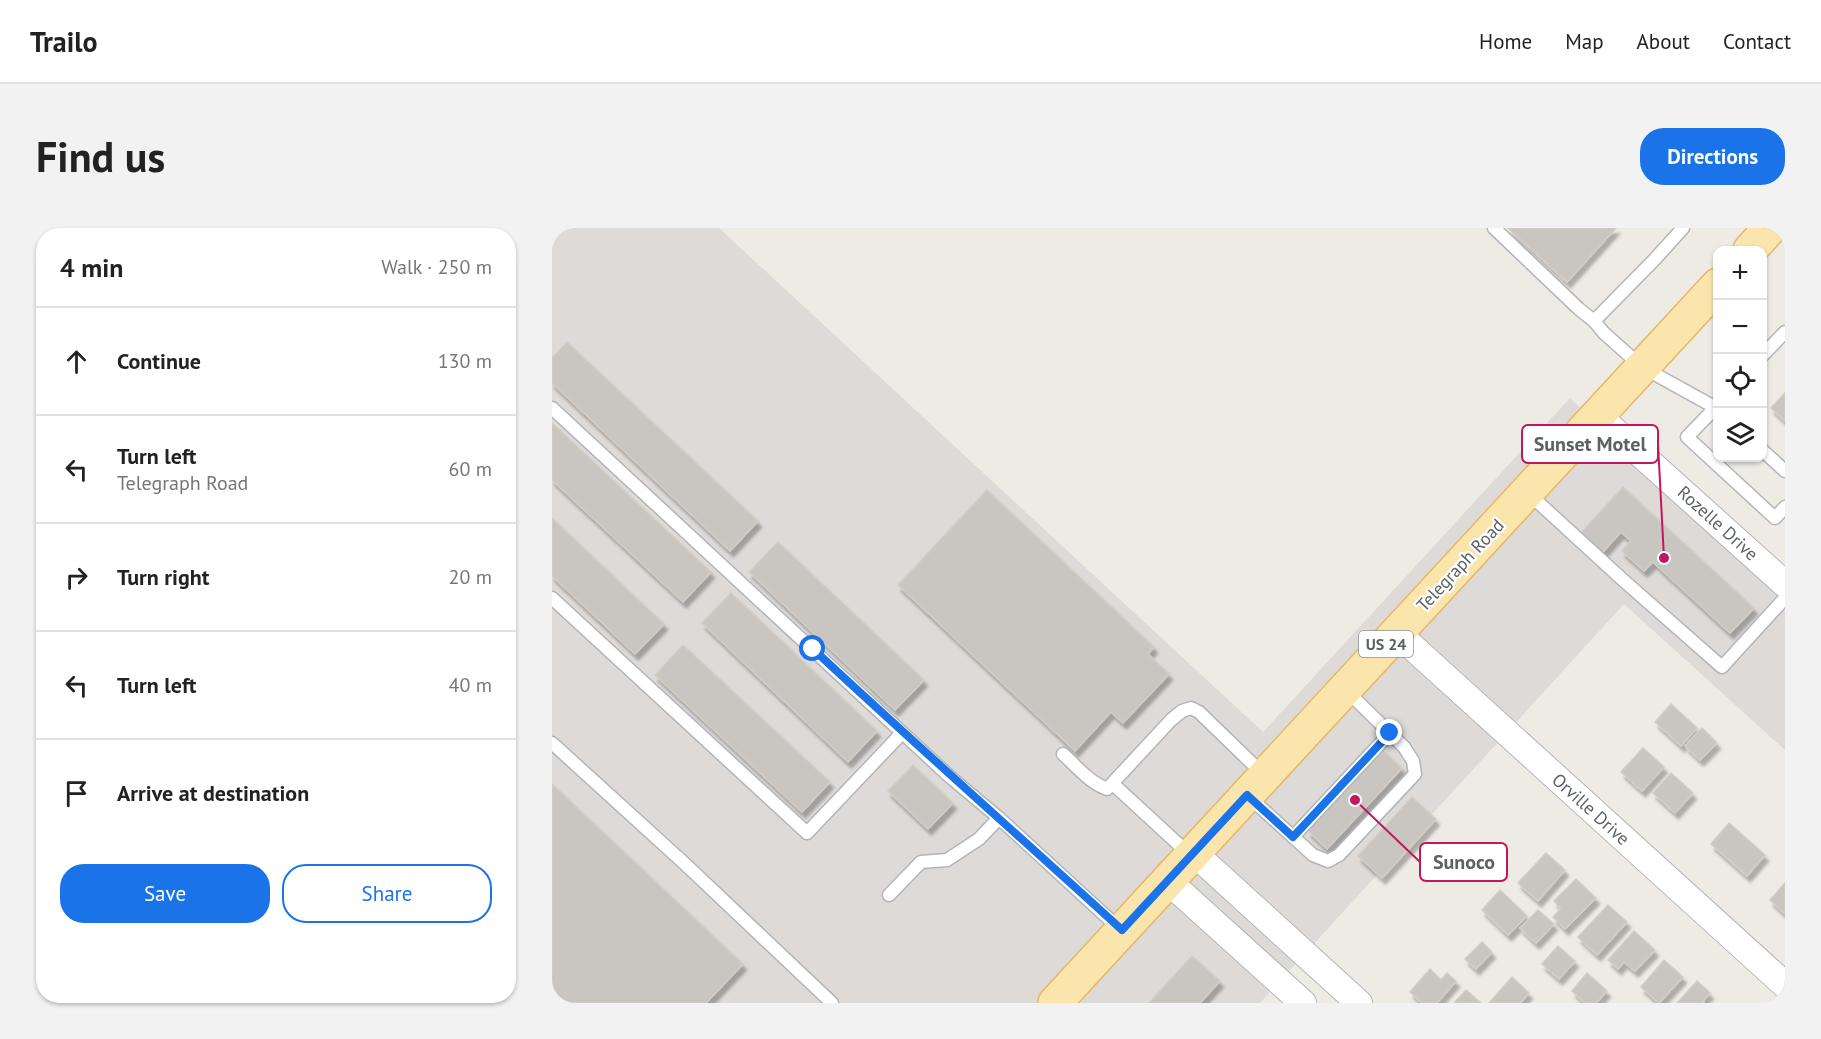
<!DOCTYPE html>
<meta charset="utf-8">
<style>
:root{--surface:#fff;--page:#f2f2f2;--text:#222;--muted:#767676;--line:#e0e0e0;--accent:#1a73e8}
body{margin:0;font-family:"PT Sans",sans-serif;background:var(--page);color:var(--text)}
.controls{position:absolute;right:18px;top:18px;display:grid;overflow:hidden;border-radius:12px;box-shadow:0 2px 4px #0004}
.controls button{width:54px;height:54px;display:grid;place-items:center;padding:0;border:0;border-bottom:2px solid var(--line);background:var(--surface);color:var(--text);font:30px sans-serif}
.stop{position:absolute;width:18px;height:18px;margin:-14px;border:4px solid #1a73e8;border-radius:50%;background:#fff}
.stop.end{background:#1a73e8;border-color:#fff;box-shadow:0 2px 6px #0008}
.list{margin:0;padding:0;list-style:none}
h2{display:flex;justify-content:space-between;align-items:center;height:78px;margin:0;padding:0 24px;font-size:26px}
h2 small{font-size:20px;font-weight:400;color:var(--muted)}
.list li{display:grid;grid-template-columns:39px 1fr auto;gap:18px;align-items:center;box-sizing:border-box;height:108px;padding:0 24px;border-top:2px solid var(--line)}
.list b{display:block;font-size:22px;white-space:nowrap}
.list p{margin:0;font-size:20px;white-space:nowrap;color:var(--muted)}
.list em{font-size:20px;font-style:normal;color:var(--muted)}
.actions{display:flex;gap:12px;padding:18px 24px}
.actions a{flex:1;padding:14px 0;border:2px solid var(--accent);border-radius:24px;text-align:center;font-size:21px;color:var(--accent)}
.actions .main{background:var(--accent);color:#fff}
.icon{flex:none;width:33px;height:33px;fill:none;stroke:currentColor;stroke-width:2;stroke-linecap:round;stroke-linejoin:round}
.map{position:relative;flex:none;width:1233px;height:775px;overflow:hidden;border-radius:24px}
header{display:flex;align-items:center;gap:36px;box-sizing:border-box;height:84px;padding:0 30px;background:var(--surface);border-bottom:2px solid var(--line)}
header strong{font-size:28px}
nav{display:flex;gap:33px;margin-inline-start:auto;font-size:21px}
.intro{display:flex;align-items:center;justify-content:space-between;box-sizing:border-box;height:144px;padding:0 36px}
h1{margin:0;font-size:42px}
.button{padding:15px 27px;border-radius:24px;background:var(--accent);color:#fff;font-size:21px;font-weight:700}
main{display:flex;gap:36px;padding:0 36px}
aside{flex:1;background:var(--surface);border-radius:24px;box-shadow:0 2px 4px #0004}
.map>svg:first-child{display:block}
.industrial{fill:#dddad7}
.building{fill:#c9c6c1;stroke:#d2ccc3;stroke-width:1.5;filter:url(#shadow)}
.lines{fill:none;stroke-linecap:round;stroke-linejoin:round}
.lane-casing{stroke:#b2b5b9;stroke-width:15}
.street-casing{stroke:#b2b5b9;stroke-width:28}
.primary-casing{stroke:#e9b663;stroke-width:36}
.lane{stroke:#fff;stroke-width:12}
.street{stroke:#fff;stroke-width:26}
.primary{stroke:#fae6ad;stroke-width:33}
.route{stroke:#1a73e8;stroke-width:8}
.labels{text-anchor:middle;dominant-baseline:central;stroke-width:4.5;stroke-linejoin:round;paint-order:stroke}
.shield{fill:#fff;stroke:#8d9092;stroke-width:1.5}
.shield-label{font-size:16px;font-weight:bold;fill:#5c6164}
.street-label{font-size:18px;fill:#5c6164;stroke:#fff}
.leader{fill:none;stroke:#c2185b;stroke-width:2}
.callout-dot{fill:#c2185b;stroke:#fff;stroke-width:2}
.callout{fill:#fff;stroke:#c2185b;stroke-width:2}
.callout-label{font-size:20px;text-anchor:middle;font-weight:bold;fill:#5c6164}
</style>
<header>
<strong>Trailo</strong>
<nav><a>Home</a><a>Map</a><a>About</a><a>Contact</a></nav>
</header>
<div class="intro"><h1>Find us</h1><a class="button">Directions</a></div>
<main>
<aside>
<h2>4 min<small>Walk · 250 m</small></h2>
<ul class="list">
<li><svg class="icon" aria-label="ahead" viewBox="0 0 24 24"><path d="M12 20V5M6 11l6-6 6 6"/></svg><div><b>Continue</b></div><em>130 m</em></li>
<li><svg class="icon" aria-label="left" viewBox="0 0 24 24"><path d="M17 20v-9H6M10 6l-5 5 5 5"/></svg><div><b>Turn left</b><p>Telegraph Road</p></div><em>60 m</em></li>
<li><svg class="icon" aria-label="right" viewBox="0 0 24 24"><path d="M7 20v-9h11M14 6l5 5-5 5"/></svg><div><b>Turn right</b></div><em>20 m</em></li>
<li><svg class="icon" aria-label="left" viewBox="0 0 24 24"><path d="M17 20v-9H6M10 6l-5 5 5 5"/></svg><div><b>Turn left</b></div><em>40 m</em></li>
<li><svg class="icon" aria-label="arrive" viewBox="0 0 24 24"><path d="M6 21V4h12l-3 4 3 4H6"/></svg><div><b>Arrive at destination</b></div></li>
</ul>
<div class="actions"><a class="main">Save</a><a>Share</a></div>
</aside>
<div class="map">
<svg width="1233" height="775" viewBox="0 0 1233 775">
<defs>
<filter id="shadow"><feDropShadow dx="3.5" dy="6" stdDeviation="1.5" flood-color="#0004"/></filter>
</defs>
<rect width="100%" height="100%" fill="#eeebe5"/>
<!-- industrial -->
<path class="industrial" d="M0,0H167L711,504L1018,170L1233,368V522L1072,376L708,775H0Z"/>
<!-- building -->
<g class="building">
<path d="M956,0H1064L1015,54Z"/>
<path d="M15,114L206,293L178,323L0,155V130Z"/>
<path d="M1233,165V193L1219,180Z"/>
<path d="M0,195L159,344L131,374L0,252Z"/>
<path d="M1071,259L1202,380L1178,405L1101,334L1092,343L1070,323L1079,313L1069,304L1049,326L1028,306Z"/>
<path d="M435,262L602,419L596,426L617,446L571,495L559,484L523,523L346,357Z"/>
<path d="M0,290L112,396L83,426L0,348Z"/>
<path d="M226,314L372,452L343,482L197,344Z"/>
<path d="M179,365L325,503L296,534L150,395Z"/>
<path d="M131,417L278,554L250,584L103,447Z"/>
<path d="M1119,476L1145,500L1129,518L1103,494Z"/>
<path d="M1150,500L1165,515L1148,532L1133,518Z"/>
<path d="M1091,520L1112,539L1090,563L1069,544Z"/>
<path d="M831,522L850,540L775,621L756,603Z"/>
<path d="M361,537L401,575L376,601L336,563Z"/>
<path d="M1119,545L1141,565L1123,585L1101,565Z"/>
<path d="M0,556L191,736L154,775H0Z"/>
<path d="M860,569L884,591L830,650L806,628Z"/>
<path d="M1177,595L1213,627L1195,648L1159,616Z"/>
<path d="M994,625L1013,642L986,673L966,655Z"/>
<path d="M1024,651L1044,670L1013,701L1001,689L1009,681L1002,673Z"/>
<path d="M1233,655V686L1218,672Z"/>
<path d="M948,662L975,688L956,707L930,682Z"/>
<path d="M1056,677L1075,694L1045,727L1026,709Z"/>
<path d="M986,682L1002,696L984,715L968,700Z"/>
<path d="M1082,703L1103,722L1083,743L1072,734L1066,741L1056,732Z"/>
<path d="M930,714L940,724L924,741L913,731Z"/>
<path d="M1006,718L1023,733L1007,751L990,736Z"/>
<path d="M640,728L668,753L648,775H597Z"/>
<path d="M1112,732L1131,749L1107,775L1089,759Z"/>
<path d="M878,741L889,752L895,745L904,753L885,775H870L858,764Z"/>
<path d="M1035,745L1055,763L1044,775H1033L1020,763Z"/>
<path d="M960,749L977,765L968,775H937Z"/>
<path d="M1145,753L1158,765L1151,773L1152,775H1125Z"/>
<path d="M914,762L929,775H902Z"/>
</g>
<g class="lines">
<!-- lane casing -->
<g class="lane-casing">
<g id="lane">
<path d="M942,0L1027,81L1042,93"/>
<path d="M1131,0L1103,31L1042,93L1052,105L1090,139L1166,181"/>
<path d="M1210,128L1233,104"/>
<path d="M1166,177L1135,209L1223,290L1233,279"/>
<path d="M0,180L397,548L447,590"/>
<path d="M1210,222L1233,243"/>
<path d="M976,265L1071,352L1170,439L1233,370"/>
<path d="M0,370L255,605L350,505"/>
<path d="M0,515L132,635L280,775"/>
<path d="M511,526C525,539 537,554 555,561L619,492L630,483L639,480L647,484L712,547"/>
<path d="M561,556L637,626"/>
<path d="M696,568L761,627L776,633L787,627L863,546L861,533L852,519L794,462"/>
<path d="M741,609L838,505"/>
<path d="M337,667L369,634L395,632L427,611L447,590L569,702"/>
</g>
</g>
<!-- street casing -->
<g class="street-casing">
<g id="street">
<path d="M1045,187L1233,356"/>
<path d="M845,405L1233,757"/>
<path d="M642,625L807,775"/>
<path d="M616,653L751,775"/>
</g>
</g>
<!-- primary casing -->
<g class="primary-casing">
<g id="primary">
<path d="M1198,22L1218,0"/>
<path d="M503,775L1166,57"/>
</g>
</g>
<!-- lane -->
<use href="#lane" class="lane"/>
<!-- street -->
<use href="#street" class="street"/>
<!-- primary -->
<use href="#primary" class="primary"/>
</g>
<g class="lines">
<!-- route -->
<path class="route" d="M261,421C363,516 467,608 570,702L695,567L741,609L838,505"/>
</g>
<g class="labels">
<!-- shield labels -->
<rect class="shield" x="807" y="403" width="54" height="26" rx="4.5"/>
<g class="shield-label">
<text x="834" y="416">US 24</text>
</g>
<!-- street labels -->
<g class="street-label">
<text transform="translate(1166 295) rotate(42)">Rozelle Drive</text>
<text transform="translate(908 337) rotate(-47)">Telegraph Road</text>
<text transform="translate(1039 581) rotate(42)">Orville Drive</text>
</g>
</g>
<!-- callouts -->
<path class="leader" d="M1112 330L1106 216M803 572L868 634"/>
<g class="callout-dot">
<circle cx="1112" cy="330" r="6"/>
<circle cx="803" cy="572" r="6"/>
</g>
<g class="callout">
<rect x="970" y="197" width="136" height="38" rx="6"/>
<rect x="868" y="615" width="87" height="38" rx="6"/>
</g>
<g class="callout-label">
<text x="1038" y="223">Sunset Motel</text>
<text x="912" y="641">Sunoco</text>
</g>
</svg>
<div class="controls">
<button>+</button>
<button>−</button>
<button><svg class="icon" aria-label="locate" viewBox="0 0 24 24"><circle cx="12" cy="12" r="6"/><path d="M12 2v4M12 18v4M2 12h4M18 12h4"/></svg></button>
<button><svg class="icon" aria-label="layers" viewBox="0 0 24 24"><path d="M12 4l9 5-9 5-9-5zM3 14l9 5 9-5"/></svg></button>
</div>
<div class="stop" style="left:261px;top:421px"></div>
<div class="stop end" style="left:838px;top:505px"></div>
</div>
</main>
